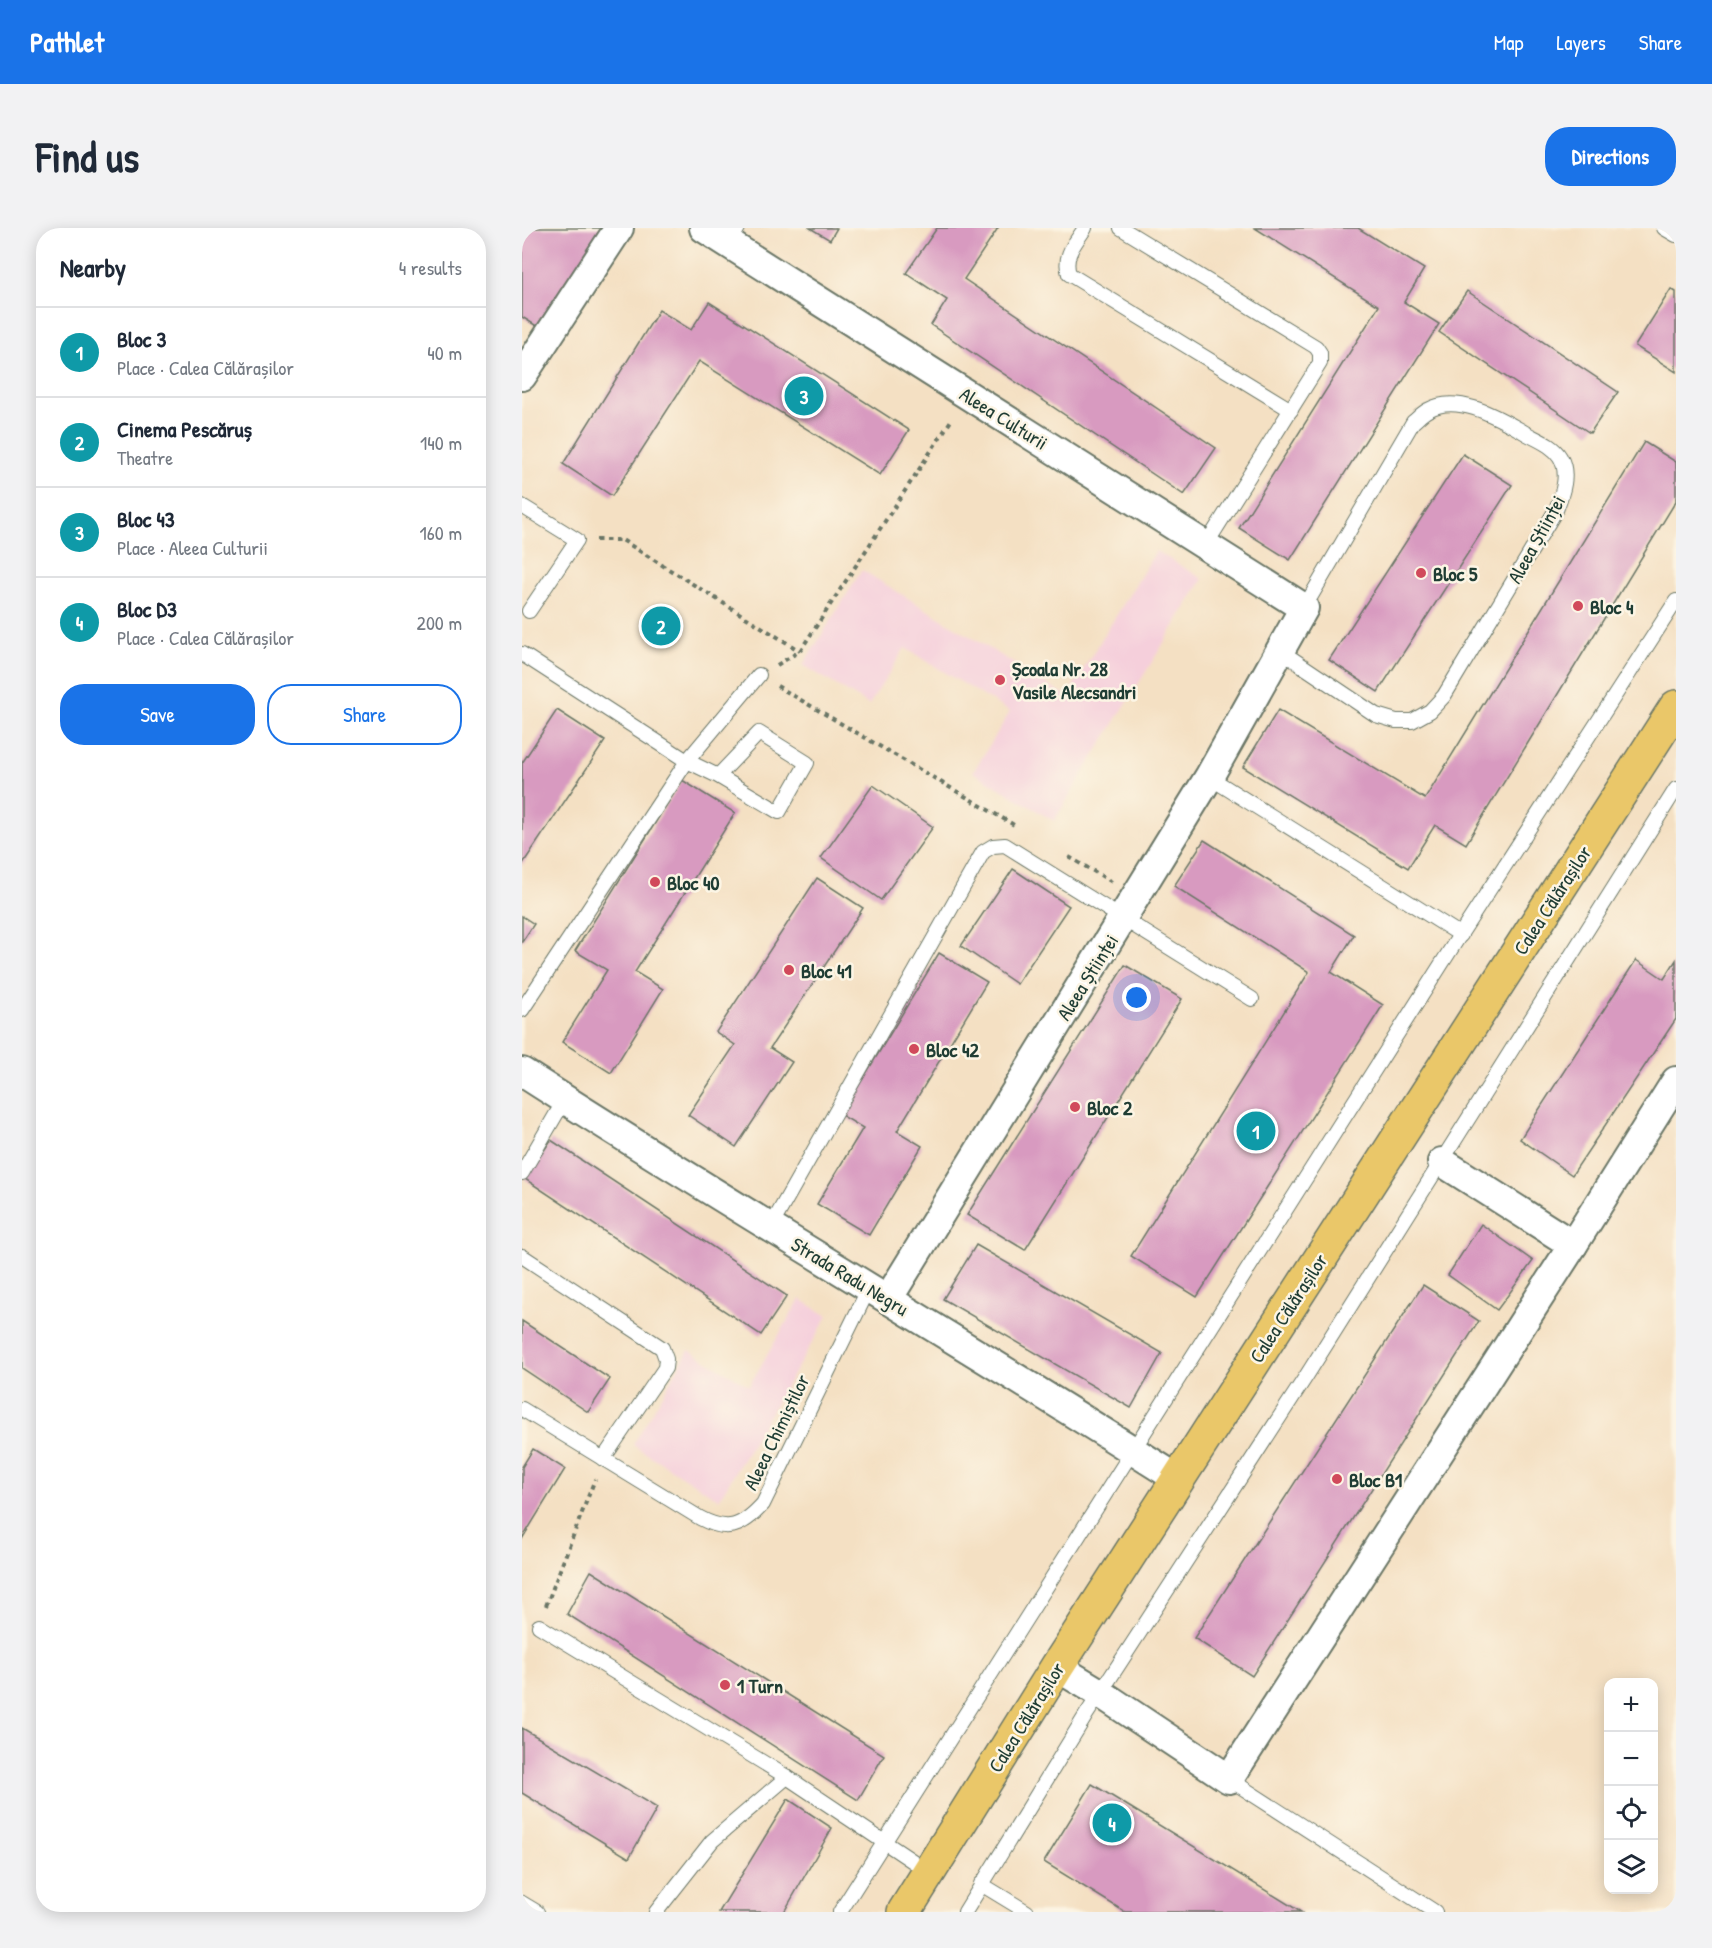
<!DOCTYPE html>
<meta charset="utf-8">
<style>
:root{--surface:#fff;--page:#f2f2f3;--text:#1f2937;--muted:#747a83;--line:#e0e1e3;--accent:#1a73e8}
body{margin:0;font-family:"Patrick Hand",sans-serif;background:var(--page);color:var(--text)}
.controls{position:absolute;right:18px;bottom:18px;display:grid;overflow:hidden;border-radius:12px;box-shadow:0 3px 15px #0003}
.controls button{width:54px;height:54px;display:grid;place-items:center;padding:0;border:0;border-bottom:2px solid var(--line);background:var(--surface);color:var(--text);font:30px sans-serif}
.you{position:absolute;left:615px;top:770px;width:21px;height:21px;margin:-15px;border:4px solid #fff;border-radius:50%;background:#1a73e8;box-shadow:0 0 0 9px #1a73e833}
.badge{display:grid;place-items:center;width:39px;height:39px;border-radius:50%;background:var(--accent);color:#fff;font-size:20px;font-weight:700}
.pin{position:absolute;translate:-50% -50%;border:3px solid #fff;box-shadow:0 2px 6px #0006}
.list{margin:0;padding:0;list-style:none}
h2{display:flex;justify-content:space-between;align-items:center;height:78px;margin:0;padding:0 24px;font-size:26px}
h2 small{font-size:20px;font-weight:400;color:var(--muted)}
.list li{display:grid;grid-template-columns:39px 1fr auto;gap:18px;align-items:center;box-sizing:border-box;height:90px;padding:0 24px;border-top:2px solid var(--line)}
.list b{display:block;font-size:22px;white-space:nowrap}
.list p{margin:0;font-size:20px;white-space:nowrap;color:var(--muted)}
.list em{font-size:20px;font-style:normal;color:var(--muted)}
.actions{display:flex;gap:12px;padding:18px 24px}
.actions a{flex:1;padding:14px 0;border:2px solid var(--accent);border-radius:24px;text-align:center;font-size:21px;color:var(--accent)}
.actions .main{background:var(--accent);color:#fff}
.icon{flex:none;width:33px;height:33px;fill:none;stroke:currentColor;stroke-width:2;stroke-linecap:round;stroke-linejoin:round}
.map{position:relative;flex:none;width:1154px;height:1684px;overflow:hidden;border-radius:24px}
header{display:flex;align-items:center;gap:36px;box-sizing:border-box;height:84px;padding:0 30px;background:var(--accent);color:#fff}
header strong{font-size:28px}
nav{display:flex;gap:33px;margin-inline-start:auto;font-size:21px}
.intro{display:flex;align-items:center;justify-content:space-between;box-sizing:border-box;height:144px;padding:0 36px}
h1{margin:0;font-size:42px}
.button{padding:15px 27px;border-radius:24px;background:var(--accent);color:#fff;font-size:21px;font-weight:700}
main{display:flex;gap:36px;padding:0 36px}
aside{flex:1;background:var(--surface);border-radius:24px;box-shadow:0 3px 15px #0003}
.map>svg:first-child{display:block}
.built{fill:#f5cfdb}
.building{fill:#d89ac0}
.lines{fill:none;stroke-linecap:round;stroke-linejoin:round}
.service-casing{stroke:#6a7666;stroke-width:16}
.minor-casing{stroke:#6a7666;stroke-width:32}
.primary-casing{stroke:#6a7666;stroke-width:36}
.path{stroke:#6a7666;stroke-width:4;stroke-dasharray:4.5 4.5;stroke-linecap:butt}
.service{stroke:#fff;stroke-width:14}
.minor{stroke:#fff;stroke-width:28}
.primary{stroke:#eac769;stroke-width:33}
.poi-dot{fill:#d1495b;stroke:#fcf5e5;stroke-width:2}
.labels{text-anchor:middle;dominant-baseline:central;stroke-width:5;stroke-linejoin:round;paint-order:stroke}
.street-label{font-size:20px;fill:#1f3d34;stroke:#fcf5e5}
.poi-label{font-size:20px;font-weight:bold;fill:#1f3d34;stroke:#fcf5e5;text-anchor:start}
</style>
<header>
<strong>Pathlet</strong>
<nav><a>Map</a><a>Layers</a><a>Share</a></nav>
</header>
<div class="intro"><h1>Find us</h1><a class="button">Directions</a></div>
<main>
<aside>
<h2>Nearby<small>4 results</small></h2>
<ul class="list">
<li><span class="badge" style="background:#0f9aa8">1</span><div><b>Bloc 3</b><p>Place · Calea Călărașilor</p></div><em>40 m</em></li>
<li><span class="badge" style="background:#0f9aa8">2</span><div><b>Cinema Pescăruș</b><p>Theatre</p></div><em>140 m</em></li>
<li><span class="badge" style="background:#0f9aa8">3</span><div><b>Bloc 43</b><p>Place · Aleea Culturii</p></div><em>160 m</em></li>
<li><span class="badge" style="background:#0f9aa8">4</span><div><b>Bloc D3</b><p>Place · Calea Călărașilor</p></div><em>200 m</em></li>
</ul>
<div class="actions"><a class="main">Save</a><a>Share</a></div>
</aside>
<div class="map">
<svg width="1154" height="1684" viewBox="0 0 1154 1684">
<rect width="100%" height="100%" fill="#fcf5e5"/>
<filter id="ink" filterUnits="userSpaceOnUse"><feTurbulence type="fractalNoise" baseFrequency=".0167" numOctaves="2"/><feDisplacementMap in="SourceGraphic" scale="12" xChannelSelector="R" yChannelSelector="G"/><feConvolveMatrix kernelMatrix="1 2 1 2 8 2 1 2 1" color-interpolation-filters="sRGB"/></filter>
<filter id="wash" filterUnits="userSpaceOnUse"><feTurbulence type="fractalNoise" baseFrequency=".008" numOctaves="4" result="noise"/><feDisplacementMap in="SourceGraphic" scale="24" xChannelSelector="R" yChannelSelector="G"/><feGaussianBlur stdDeviation="1.35" result="paint"/><feColorMatrix in="noise" values="0 0 0 0 0 0 0 0 0 0 0 0 0 0 0 0 0 1.4 0 .05"/><feComposite in="paint" operator="in"/></filter>
<g filter="url(#wash)">
<rect width="100%" height="100%" fill="#f4e0c3"/>
<!-- built -->
<g class="built">
<path d="M634,323L681,351L532,593L451,544L488,484L383,420L347,477L281,437L340,342L545,468Z"/>
<path d="M278,1071L306,1088L197,1271L111,1217L167,1122L227,1158Z"/>
</g>
<g id="blocks">
<!-- building -->
<g class="building">
<path d="M0,0H84L21,102L0,89Z"/>
<path d="M288,0H315L308,12Z"/>
<path d="M415,0H476L442,51L694,220L662,267L409,97L425,72L384,45Z"/>
<path d="M733,0H836L902,41L882,74L917,96L768,332L717,300L857,78Z"/>
<path d="M1149,61L1154,64V144L1113,118Z"/>
<path d="M945,63L1096,164L1068,205L917,104Z"/>
<path d="M187,74L387,202L358,247L177,133L90,268L41,236L137,82L169,102Z"/>
<path d="M1122,214L1154,234V273L944,616L913,597L886,640L721,539L756,482L903,571Z"/>
<path d="M941,226L990,257L856,464L807,432Z"/>
<path d="M35,482L83,513L0,637V535Z"/>
<path d="M160,552L213,585L113,744L141,761L89,845L40,814L85,742L53,723Z"/>
<path d="M351,557L411,599L359,672L299,630Z"/>
<path d="M682,612L832,707L809,744L861,777L675,1069L609,1028L787,744L652,658Z"/>
<path d="M491,641L547,678L495,756L439,718Z"/>
<path d="M295,650L341,680L248,820L270,834L214,919L166,887L213,817L194,804Z"/>
<path d="M0,688L12,696L0,714Z"/>
<path d="M417,725L465,754L375,903L400,918L347,1007L295,976L341,900L319,887Z"/>
<path d="M1114,732L1142,751L1154,732V791L1050,947L998,911Z"/>
<path d="M603,737L660,771L503,1022L445,987Z"/>
<path d="M29,912L265,1068L239,1107L3,951Z"/>
<path d="M959,996L1011,1033L975,1082L926,1047Z"/>
<path d="M454,1017L640,1125L609,1180L421,1071Z"/>
<path d="M901,1057L957,1093L730,1448L672,1410Z"/>
<path d="M0,1093L88,1151L66,1184L0,1140Z"/>
<path d="M11,1221L43,1241L0,1311V1239Z"/>
<path d="M69,1343L362,1527L336,1572L45,1386Z"/>
<path d="M0,1500L135,1580L107,1630L0,1565Z"/>
<path d="M570,1556L779,1684H603L522,1634Z"/>
<path d="M266,1571L310,1600L262,1684H197Z"/>
</g>
</g>
</g>
<g filter="url(#ink)">
<use href="#blocks" fill-opacity="0" stroke="#6a7666" stroke-width="1.5"/>
<g class="lines">
<!-- service casing -->
<g class="service-casing">
<g id="service">
<path d="M563,0C553,16 541,27 547,46L769,182"/>
<path d="M599,0L794,119L798,125V135L683,318"/>
<path d="M1142,0L1154,7"/>
<path d="M207,16L216,0"/>
<path d="M0,278L55,312L7,383"/>
<path d="M757,422L854,487L874,493H890L908,483L922,468L1034,282C1040,266 1048,246 1038,229C1030,216 1013,211 1000,203C975,189 935,165 906,182C900,185 896,190 891,194L782,380"/>
<path d="M0,426L165,533L0,782"/>
<path d="M196,548L237,505L285,535L257,584L196,548L165,533L237,447"/>
<path d="M687,549L939,707"/>
<path d="M0,945L43,871"/>
<path d="M248,1000L461,624L471,618L483,617L730,771"/>
<path d="M0,1028L140,1120L144,1131L143,1140L81,1231"/>
<path d="M0,1181L178,1290C206,1305 220,1299 241,1276L347,1060"/>
<path d="M17,1398L265,1549"/>
<path d="M707,1551L913,1684"/>
<path d="M459,1656L505,1684"/>
<path d="M0,1675L15,1684"/>
<path d="M134,1684L190,1613L265,1549L407,1644"/>
<path d="M318,1684L936,710L1154,373"/>
<path d="M443,1684L564,1487L783,1150L1154,561"/>
</g>
</g>
<!-- minor casing -->
<g class="minor-casing">
<g id="minor">
<path d="M182,0L782,380L687,549L366,1071"/>
<path d="M0,148L97,0"/>
<path d="M0,844C216,983 439,1113 656,1251"/>
<path d="M920,934L1051,1017L1154,853"/>
<path d="M535,1439L578,1465L707,1551L1051,1017"/>
</g>
</g>
<!-- primary casing -->
<g class="primary-casing">
<path id="primary" d="M382,1684L535,1439L1154,479"/>
</g>
<!-- path -->
<g class="path">
<path d="M74,312H100L278,423"/>
<path d="M255,437L278,423L430,191"/>
<path d="M255,458L492,597"/>
<path d="M547,629L590,654"/>
<path d="M24,1378L73,1251"/>
</g>
<!-- service -->
<use href="#service" class="service"/>
<!-- minor -->
<use href="#minor" class="minor"/>
<!-- primary -->
<use href="#primary" class="primary"/>
</g>
</g>
<!-- markers -->
<g class="poi-dot">
<circle cx="899" cy="345" r="6"/>
<circle cx="1056" cy="378" r="6"/>
<circle cx="478" cy="452" r="6"/>
<circle cx="133" cy="654" r="6"/>
<circle cx="267" cy="742" r="6"/>
<circle cx="392" cy="821" r="6"/>
<circle cx="553" cy="879" r="6"/>
<circle cx="815" cy="1251" r="6"/>
<circle cx="203" cy="1457" r="6"/>
</g>
<g class="labels">
<!-- street labels -->
<g class="street-label">
<text transform="translate(482 190) rotate(32)">Aleea Culturii</text>
<text transform="translate(1014 311) rotate(-61)">Aleea Științei</text>
<text transform="translate(1030 672) rotate(-57)">Calea Călărașilor</text>
<text transform="translate(565 749) rotate(-58)">Aleea Științei</text>
<text transform="translate(328 1048) rotate(31)">Strada Radu Negru</text>
<text transform="translate(766 1080) rotate(-57)">Calea Călărașilor</text>
<text transform="translate(254 1204) rotate(-64)">Aleea Chimiștilor</text>
<text transform="translate(504 1489) rotate(-58)">Calea Călărașilor</text>
</g>
<!-- poi labels -->
<g class="poi-label">
<text x="911" y="345">Bloc 5</text>
<text x="1068" y="378">Bloc 4</text>
<text x="490" y="440">Școala Nr. 28<tspan x="490" dy="23">Vasile Alecsandri</tspan></text>
<text x="145" y="654">Bloc 40</text>
<text x="279" y="742">Bloc 41</text>
<text x="404" y="821">Bloc 42</text>
<text x="565" y="879">Bloc 2</text>
<text x="827" y="1251">Bloc B1</text>
<text x="215" y="1457">1 Turn</text>
</g>
</g>
</svg>
<div class="controls">
<button>+</button>
<button>−</button>
<button><svg class="icon" aria-label="locate" viewBox="0 0 24 24"><circle cx="12" cy="12" r="6"/><path d="M12 2v4M12 18v4M2 12h4M18 12h4"/></svg></button>
<button><svg class="icon" aria-label="layers" viewBox="0 0 24 24"><path d="M12 4l9 5-9 5-9-5zM3 14l9 5 9-5"/></svg></button>
</div>
<div class="you"></div>
<div class="pin badge" style="left:734px;top:903px;background:#0f9aa8">1</div>
<div class="pin badge" style="left:139px;top:398px;background:#0f9aa8">2</div>
<div class="pin badge" style="left:282px;top:168px;background:#0f9aa8">3</div>
<div class="pin badge" style="left:590px;top:1595px;background:#0f9aa8">4</div>
</div>
</main>
